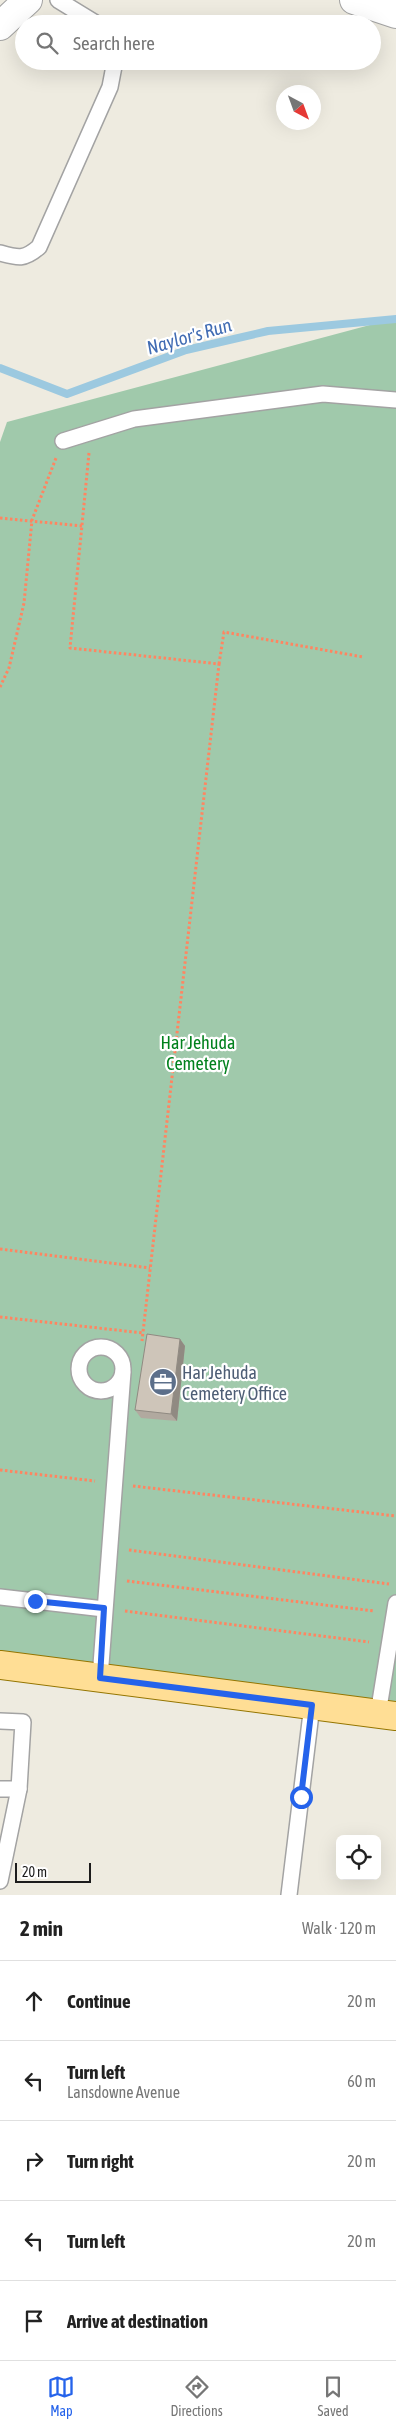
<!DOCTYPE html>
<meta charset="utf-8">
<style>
:root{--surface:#fff;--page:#f6f6f6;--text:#222;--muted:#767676;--line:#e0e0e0;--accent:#2563eb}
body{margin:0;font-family:"Asap Condensed",sans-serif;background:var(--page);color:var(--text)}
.controls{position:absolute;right:15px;bottom:15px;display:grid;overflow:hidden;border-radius:8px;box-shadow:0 5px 20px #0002}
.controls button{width:45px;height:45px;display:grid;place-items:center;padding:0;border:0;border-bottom:1px solid var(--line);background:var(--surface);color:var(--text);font:25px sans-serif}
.compass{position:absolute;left:276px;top:85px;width:45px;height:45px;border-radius:50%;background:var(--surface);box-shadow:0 5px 20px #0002;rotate:139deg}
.scale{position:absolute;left:15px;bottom:12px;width:76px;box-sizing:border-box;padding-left:5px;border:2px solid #1c1c1c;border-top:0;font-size:14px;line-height:18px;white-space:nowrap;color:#1c1c1c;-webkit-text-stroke:4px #fff;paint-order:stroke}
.stop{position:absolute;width:15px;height:15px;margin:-11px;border:4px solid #2563eb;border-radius:50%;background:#fff}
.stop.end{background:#2563eb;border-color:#fff;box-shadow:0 1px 5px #0008}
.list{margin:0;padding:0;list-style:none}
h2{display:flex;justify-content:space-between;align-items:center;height:65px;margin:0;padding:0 20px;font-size:21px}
h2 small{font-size:16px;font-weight:400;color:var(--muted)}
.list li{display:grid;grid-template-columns:32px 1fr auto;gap:15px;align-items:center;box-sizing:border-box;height:80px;padding:0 20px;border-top:1px solid var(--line)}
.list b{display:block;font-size:19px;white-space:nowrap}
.list p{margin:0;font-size:16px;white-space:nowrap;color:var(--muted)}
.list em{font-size:16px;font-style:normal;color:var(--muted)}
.icon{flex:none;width:28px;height:28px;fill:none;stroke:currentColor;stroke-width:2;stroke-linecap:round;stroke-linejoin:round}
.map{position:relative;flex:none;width:396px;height:1895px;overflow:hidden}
.search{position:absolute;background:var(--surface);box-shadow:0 5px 20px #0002;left:15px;right:15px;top:15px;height:55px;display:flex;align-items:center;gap:12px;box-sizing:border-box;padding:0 18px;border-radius:28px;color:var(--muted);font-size:19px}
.sheet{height:465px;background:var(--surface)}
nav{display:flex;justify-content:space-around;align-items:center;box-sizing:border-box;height:70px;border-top:1px solid var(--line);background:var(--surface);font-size:14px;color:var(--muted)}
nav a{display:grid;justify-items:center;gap:2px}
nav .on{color:var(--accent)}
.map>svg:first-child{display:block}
.cemetery{fill:#a0c9ab}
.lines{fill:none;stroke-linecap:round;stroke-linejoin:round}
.stream{stroke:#9cc9e0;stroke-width:8}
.service-casing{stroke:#a3a3a3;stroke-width:18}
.minor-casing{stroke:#a3a3a3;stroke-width:30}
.primary-casing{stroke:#947500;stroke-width:30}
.path{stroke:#ff8561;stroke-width:3;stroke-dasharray:2.5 2.5;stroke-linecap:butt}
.service{stroke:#fff;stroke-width:15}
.minor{stroke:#fff;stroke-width:28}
.primary{stroke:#ffde95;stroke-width:28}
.wall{fill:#b1a99f}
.shaded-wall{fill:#908a82}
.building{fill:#cec5b9;stroke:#908a82}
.route{stroke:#2563eb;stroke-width:6}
.labels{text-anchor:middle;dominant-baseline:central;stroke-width:4.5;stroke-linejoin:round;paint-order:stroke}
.park-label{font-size:18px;fill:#02811d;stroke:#fff}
.service-label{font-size:18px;fill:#4e5e75;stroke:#fff;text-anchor:start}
.water-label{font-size:19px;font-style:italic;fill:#416cb3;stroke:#fff}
</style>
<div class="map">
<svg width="396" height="1895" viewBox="0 0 396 1895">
<rect width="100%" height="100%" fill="#eeebe0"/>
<!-- cemetery -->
<path class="cemetery" d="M396,318V1715L0,1663V442L7,422Z"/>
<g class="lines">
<!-- stream -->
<path class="stream" d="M0,368L67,394L186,350L268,331L396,319"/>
<!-- service casing -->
<g class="service-casing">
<g id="service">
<path d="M58,0L97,24"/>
<path d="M0,253C18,258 24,260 39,247L110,87L115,61"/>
<path d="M63,441L134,419L323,394L396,400"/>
<circle cx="101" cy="1369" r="22"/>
<path d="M0,1597L104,1609"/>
<path d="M100,1678L123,1372"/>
<path d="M378,1714L396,1603"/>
<path d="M0,1721L23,1722L19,1789H0"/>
<path d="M0,1881L19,1789"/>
<path d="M289,1895L312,1705"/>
</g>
</g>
<!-- minor casing -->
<g class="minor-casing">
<g id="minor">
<path d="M354,0L396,14"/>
<path d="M0,26L28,0"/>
</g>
</g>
<!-- primary casing -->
<g class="primary-casing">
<path id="primary" d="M0,1665L396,1716"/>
</g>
<!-- path -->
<g class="path">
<path d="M89,453L70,648L219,664L142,1341"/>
<path d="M0,518L82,526"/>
<path d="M219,664L224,632L363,657"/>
<path d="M0,687L9,668L24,603L32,520L56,458"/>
<path d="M0,1249L150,1268"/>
<path d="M0,1317L143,1333"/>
<path d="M0,1470L95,1481"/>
<path d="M133,1486L396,1516"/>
<path d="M129,1550L389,1584"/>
<path d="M127,1581L374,1611"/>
<path d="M125,1611L369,1642"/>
</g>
<!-- service -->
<use href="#service" class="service"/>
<!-- minor -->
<use href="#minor" class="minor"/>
<!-- primary -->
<use href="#primary" class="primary"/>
</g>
<!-- wall -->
<path class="wall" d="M180,1339L185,1346L177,1421L141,1418L135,1410Z"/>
<!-- shaded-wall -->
<path class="shaded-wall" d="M180,1339L185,1346L177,1421L171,1414Z"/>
<!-- building -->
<path class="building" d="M147,1334L180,1339L171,1414L135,1410Z"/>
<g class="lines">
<!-- route -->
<path class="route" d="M35,1601L104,1608L100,1678L312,1705L301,1797"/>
</g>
<!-- icons -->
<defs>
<g id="office-disc" transform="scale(1.4375)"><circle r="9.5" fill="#5c6f8a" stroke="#fff"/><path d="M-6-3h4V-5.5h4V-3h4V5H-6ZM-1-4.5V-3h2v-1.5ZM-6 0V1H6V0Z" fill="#fff"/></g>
</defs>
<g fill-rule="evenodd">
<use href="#office-disc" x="163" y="1382"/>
</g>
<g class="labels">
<!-- park labels -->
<g class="park-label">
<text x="198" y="1042">Har Jehuda<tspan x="198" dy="21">Cemetery</tspan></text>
</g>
<!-- service labels -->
<g class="service-label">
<text x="182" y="1372">Har Jehuda<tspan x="182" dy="21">Cemetery Office</tspan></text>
</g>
<!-- water labels -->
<g class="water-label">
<text transform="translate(189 336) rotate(-16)">Naylor's Run</text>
</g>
</g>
</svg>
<div class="controls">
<button><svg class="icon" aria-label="locate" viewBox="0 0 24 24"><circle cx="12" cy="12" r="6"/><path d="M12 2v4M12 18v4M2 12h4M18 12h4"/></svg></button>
</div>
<svg class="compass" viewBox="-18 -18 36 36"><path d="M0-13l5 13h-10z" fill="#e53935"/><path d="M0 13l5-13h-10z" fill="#767676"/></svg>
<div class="scale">20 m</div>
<div class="stop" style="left:301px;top:1797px"></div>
<div class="stop end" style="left:35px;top:1601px"></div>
<div class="search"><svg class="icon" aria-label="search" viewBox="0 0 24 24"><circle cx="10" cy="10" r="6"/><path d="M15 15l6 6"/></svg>Search here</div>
</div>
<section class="sheet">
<h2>2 min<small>Walk · 120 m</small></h2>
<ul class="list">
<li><svg class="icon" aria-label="ahead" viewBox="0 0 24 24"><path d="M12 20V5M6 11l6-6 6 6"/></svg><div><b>Continue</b></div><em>20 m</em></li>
<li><svg class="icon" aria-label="left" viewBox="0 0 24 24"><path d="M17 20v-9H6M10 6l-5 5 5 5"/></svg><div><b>Turn left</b><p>Lansdowne Avenue</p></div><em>60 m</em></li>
<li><svg class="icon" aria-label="right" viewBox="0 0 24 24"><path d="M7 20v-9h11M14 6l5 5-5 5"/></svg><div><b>Turn right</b></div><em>20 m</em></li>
<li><svg class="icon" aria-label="left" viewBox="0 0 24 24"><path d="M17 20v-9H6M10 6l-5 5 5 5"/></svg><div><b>Turn left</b></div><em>20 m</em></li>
<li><svg class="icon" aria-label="arrive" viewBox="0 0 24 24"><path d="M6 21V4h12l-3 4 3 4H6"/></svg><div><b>Arrive at destination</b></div></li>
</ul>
</section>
<nav>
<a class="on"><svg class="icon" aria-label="map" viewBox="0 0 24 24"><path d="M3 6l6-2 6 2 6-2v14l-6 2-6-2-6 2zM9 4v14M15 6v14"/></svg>Map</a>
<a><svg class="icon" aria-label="directions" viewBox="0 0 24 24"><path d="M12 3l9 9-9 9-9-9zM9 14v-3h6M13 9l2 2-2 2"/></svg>Directions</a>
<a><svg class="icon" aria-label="saved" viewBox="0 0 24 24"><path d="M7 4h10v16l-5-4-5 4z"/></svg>Saved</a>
</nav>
